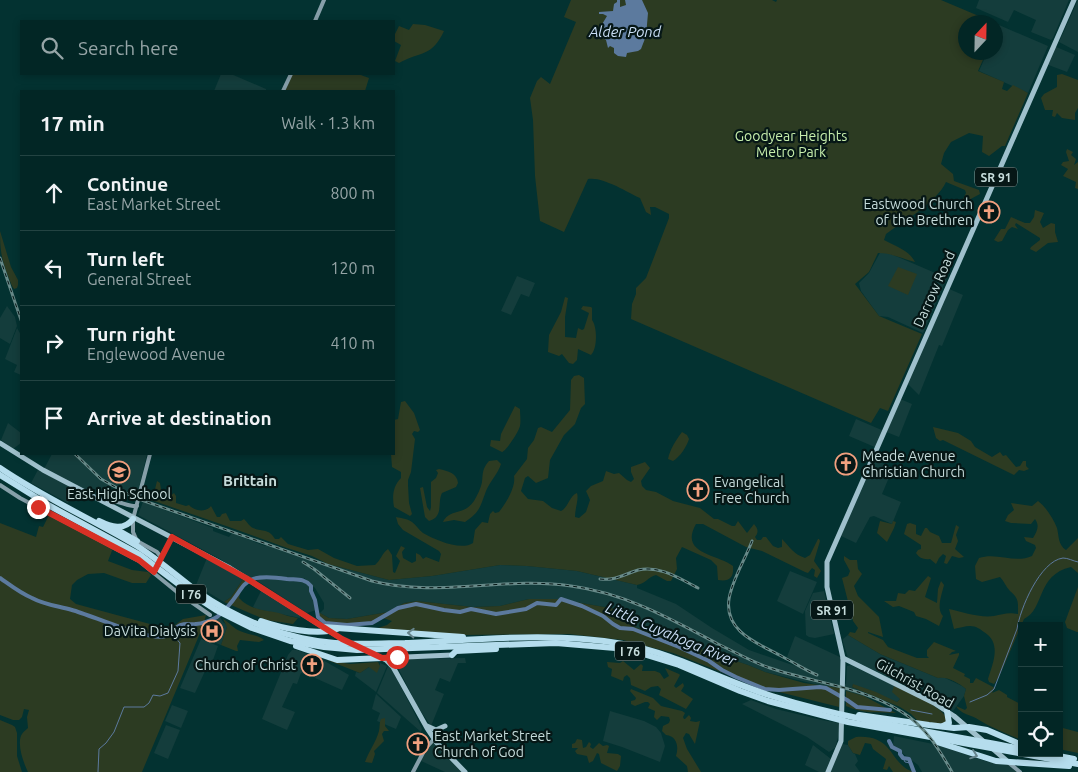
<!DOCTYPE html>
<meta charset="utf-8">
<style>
:root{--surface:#022625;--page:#0c2e2d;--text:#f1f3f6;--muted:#96a5a7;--line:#234342}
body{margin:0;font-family:Ubuntu,sans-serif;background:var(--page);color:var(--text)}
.controls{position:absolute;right:15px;bottom:15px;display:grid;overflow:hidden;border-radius:0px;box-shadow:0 2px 8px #0003}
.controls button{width:45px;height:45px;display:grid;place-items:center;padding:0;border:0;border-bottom:1px solid var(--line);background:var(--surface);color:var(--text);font:25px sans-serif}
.compass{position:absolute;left:958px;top:15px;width:45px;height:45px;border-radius:50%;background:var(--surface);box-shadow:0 2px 8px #0003;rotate:22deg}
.stop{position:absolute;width:15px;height:15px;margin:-11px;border:4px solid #d93025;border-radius:50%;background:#fff}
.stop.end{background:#d93025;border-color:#fff;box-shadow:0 1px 5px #0008}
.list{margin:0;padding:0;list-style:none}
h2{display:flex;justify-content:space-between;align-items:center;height:65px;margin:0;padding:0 20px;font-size:21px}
h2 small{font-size:16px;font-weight:400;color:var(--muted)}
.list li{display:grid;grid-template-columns:32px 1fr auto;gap:15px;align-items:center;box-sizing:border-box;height:75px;padding:0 20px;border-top:1px solid var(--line)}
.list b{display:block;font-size:19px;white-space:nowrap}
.list p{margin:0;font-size:16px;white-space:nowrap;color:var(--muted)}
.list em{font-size:16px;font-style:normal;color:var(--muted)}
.icon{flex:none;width:28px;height:28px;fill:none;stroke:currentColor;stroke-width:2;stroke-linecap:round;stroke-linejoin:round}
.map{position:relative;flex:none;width:1078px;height:772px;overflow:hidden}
.search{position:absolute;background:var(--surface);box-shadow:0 2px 8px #0003;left:20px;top:20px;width:375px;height:55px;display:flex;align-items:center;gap:12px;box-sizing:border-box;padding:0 18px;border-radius:0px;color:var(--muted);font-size:19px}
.panel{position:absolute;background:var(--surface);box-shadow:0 2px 8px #0003;left:20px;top:90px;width:375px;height:365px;border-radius:0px}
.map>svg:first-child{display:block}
.built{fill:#143d3c}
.green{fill:#2c3b22}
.water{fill:#5c7a9e}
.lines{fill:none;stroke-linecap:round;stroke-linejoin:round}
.stream{stroke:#5c7a9e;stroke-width:1}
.river{stroke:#5c7a9e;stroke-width:4}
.secondary{stroke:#869fa9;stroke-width:4}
.primary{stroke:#9fc0cc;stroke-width:5}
.motorway{stroke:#b5dded;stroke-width:6}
.rail-casing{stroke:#688a89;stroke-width:3}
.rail{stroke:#061716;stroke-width:1;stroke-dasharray:4;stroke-linecap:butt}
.oneway{stroke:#66848c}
.route{stroke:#d93025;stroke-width:6}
.labels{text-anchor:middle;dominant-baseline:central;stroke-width:4.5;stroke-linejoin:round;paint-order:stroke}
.shield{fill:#061716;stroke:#8ca09f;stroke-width:1}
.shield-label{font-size:12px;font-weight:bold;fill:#c5dbda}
.park-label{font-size:14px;fill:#c7eeac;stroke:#061716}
.poi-label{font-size:14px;fill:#c5dbda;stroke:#061716;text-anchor:end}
.street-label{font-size:14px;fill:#c5dbda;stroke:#061716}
.water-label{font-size:15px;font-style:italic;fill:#cadef5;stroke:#061716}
.neighbourhood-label{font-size:15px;font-weight:bold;fill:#c5dbda;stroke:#061716}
</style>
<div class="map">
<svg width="1078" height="772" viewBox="0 0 1078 772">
<rect width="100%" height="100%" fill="#033231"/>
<!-- built -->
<g class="built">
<path d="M979,0H1069L1053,38L1051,40L1031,32L1036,20L1014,10L1008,22L976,8Z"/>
<path d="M1078,0V52L1059,42Z"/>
<path d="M999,25L1048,46L1028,93L979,71L987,53L996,52V33Z"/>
<path d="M1054,46L1075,55L1067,72L1046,64Z"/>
<path d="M221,74H231L266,89V91H214Z"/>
<path d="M881,251H884L947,278L923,333L888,317L879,316L861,291L859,283L869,273Z"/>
<path d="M517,276L535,283L529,297L521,294L511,315L501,311Z"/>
<path d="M947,288L963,295L942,346L939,345L919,395L906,382Z"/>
<path d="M7,306L15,317L17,326L10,344L0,338V318Z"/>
<path d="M17,328L21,335V375L14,372L17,365L5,359Z"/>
<path d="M898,398L912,404L899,437L884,431L877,448L849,436L856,419L884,431Z"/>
<path d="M8,423L21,433V443L13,449L1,440Z"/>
<path d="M52,454H147L137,496L127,493L111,483L102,500L44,469Z"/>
<path d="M875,460L893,468L882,494L901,502L892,524L874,516L870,517L856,543L841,536Z"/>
<path d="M39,468L75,487L68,503L31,483Z"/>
<path d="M143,502L213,528V531L229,537L232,533L265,546L268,543L328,564L389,580L432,576L500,565L527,566L577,571L637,585V588L676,604L712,628L749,650L810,671L787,657L795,636L840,657L841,682L846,684L847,666L851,665L894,686L900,699L897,702L853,685L852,687L864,692V696L765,672L748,665L635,627L620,618L616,609L558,599H529L500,606L473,607L416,601L404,603L388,612L347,619L329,618L320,613L324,609V603L315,588L304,578L302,579L311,586L316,606V610L307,613L253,578L251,579L220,559L138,515Z"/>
<path d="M207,558L243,579L231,597L224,602L196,585Z"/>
<path d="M790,571L817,582L803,614L777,601Z"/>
<path d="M262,589L302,613L300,618L256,609L253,607Z"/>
<path d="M824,591L834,634L815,638L809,637L806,635L805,611L813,593Z"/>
<path d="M220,617L223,622L227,625V627L221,645L201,637L207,625Z"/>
<path d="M848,635L880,654L938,678L943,677L962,686L966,689L964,696L953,711L925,694L848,658L843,642V639Z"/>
<path d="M201,639L218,646L209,671L190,664L205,671L195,693L180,688Z"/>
<path d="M292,650H297L313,656L305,674L301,673L297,684L293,683L282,707L295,712L287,730L262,719L288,655Z"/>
<path d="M465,658L466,663H458L450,682L440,678L435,690L444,694L431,726L418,707L396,664V662L398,659Z"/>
<path d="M321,659L349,675L342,690L315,678Z"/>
<path d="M380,663L387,666L376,692L355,676L356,672L360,673L369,667L380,666Z"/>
<path d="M389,664L417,718L422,729L421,732L377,693Z"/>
<path d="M376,694L401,717L396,729L377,721L380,713L372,709Z"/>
<path d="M751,700L776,709L822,720L839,723V734L835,748L829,752L807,737L742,704Z"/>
<path d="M172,705L188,711L181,728L165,721Z"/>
<path d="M610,711L644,721L656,727L661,733L665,746L660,762L622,747L603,741Z"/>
<path d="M166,725L180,730L168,759L154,753Z"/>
<path d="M894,736L938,745L988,762L1009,763L1020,772H922L918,765L893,746Z"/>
<path d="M434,739L465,772H445L419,760Z"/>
<path d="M837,743L848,745L853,753L855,754L858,761L855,765L860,772H819L805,765L813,745L831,759Z"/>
</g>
<!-- green -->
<g class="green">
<path d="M571,0H772L776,2L777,0H941L993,22H966V52L986,53L978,71L1004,82L1002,89L1007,91L1013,85L1028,93L1005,146H1002L989,156L982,152L983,136L969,133L951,142L944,153L941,164L953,174L954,181L979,190L980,194L965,202L963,199L966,193L965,190L946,182C937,202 904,221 886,234L884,240C895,246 909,250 915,262C902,259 892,253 878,253L869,272L855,284L879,316L922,334L888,411L880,408L871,423L631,319L632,304L636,294V288L646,278L669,218V214L655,207H650L651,215L646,212L640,198C627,192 602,176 588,179L564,232L540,221L535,176L533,120L530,98L537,81L541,77L550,84L576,22L564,17Z"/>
<path d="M413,24L425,25L444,31C432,57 421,51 399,63L395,61L401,45L394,41V36L399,26L409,30Z"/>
<path d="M292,74H358L369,78L365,91H285Z"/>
<path d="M1062,74L1078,80V108L1075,113V120L1062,118L1057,113L1055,117L1052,116L1053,110H1045L1041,98L1044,94L1057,87V75Z"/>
<path d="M1067,149L1073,152L1071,155L1076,159L1074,165L1078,162V189L1075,188L1076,182L1063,176L1068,169L1061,165L1063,162L1069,161L1066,152Z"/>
<path d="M1035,210L1044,213L1040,222L1043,228L1051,223L1055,224V232L1058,242L1048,243L1036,252L1030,249L1031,247L1040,240V238L1016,223L1015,225L1018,229L1012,227L1008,230L1002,241L998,242L994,240L1001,229H1005L1011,217L1025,223H1030L1034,217Z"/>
<path d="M0,231L11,267L18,280V285L17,288L14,289L12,286C3,263 0,256 0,231Z"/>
<path d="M898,267L917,274L908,295L888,286Z"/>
<path d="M565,297L568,298L565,317V337L576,338L578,328L582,330L584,329L589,313L581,309L583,306L591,307L592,308V320C597,326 598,348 591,355L578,349L577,360L573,364L569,363L562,354L559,356L548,352L549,335L561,312Z"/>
<path d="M579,375L584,378L585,404L581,408L575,424L564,435L550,460L548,478L536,483L528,476L525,478L521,491L528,499L543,501L552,508L561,511C569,507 569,496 577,493C579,499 575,508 575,517L579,518L586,512L590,500L586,491L591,486L603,481L606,471L614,474L619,473L627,480L631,482L634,479L631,472V467L645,462L650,468L641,481L642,486L646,490L656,492L673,501L700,508L714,519H718L732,526H735L738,521L747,533L754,524C758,529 759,532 755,537L757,540H761L763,537H766L773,546L778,548L782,547V539C790,547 793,554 805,558L810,555L818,539H819L820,541L814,561L821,571L817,578L814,576L815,570L812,568L808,573L805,572L762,551L746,547L703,524H696C679,554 717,554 733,566C734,577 730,582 718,580L717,566L711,560L682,547L676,558L677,569L671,581H667L656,575C648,577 645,584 637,585L577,571L527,566L500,565L432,576L389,580L328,564L312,556L287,548L229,527L157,502L142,498L145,494L154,493L157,481L160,483L162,496L167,499L174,493L176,496V503L186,506L189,505C194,511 206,513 211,506L217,517H220L222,514L226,513L230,521H241L244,519C248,523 249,526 253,528C262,532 269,528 275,539H279L281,537L288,544L308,550L318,549L334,558L357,566L375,565C381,560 382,553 388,549L392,555L393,572L395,573L400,561L396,556L401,546L405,548L402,552L403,558L412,563L416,561V553L420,555L423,559L426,557L439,562L441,554L439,551L403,530L398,524L396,517C401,518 408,519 412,522C416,525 419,530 423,533C435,540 461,551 473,543L475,530L482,522L488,523L490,514L493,511L495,513L499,512C506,503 516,487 514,476L527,459L528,448L534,440L538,428L541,427L552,432L570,410L571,380L574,376Z"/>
<path d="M405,401L414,413L420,430L418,432L414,431L412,434L415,439L411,472L408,480V485L409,503L412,514L410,516L394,507C392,496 393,486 401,478V472L392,467L391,454H394V420L398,419L401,402Z"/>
<path d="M515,406L520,409C520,414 521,421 520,426C519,431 507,450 502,452L490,446L491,440L500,441L501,434Z"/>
<path d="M933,427L958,433L971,441L975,447L992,457L1000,452L1003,456L1006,455L1016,467L1020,466L1023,461H1026V466L1029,469L1024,471L1019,470L1014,475L949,443L943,440L940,441L936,438Z"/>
<path d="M682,432L687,435L689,439C687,446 680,457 673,461L668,459C670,449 676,440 682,432Z"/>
<path d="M497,460L501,464C498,474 490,481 486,491C480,507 480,512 465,522L454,520L443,522C450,508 464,516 474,501C477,496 481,488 482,482C483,473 482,469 489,461Z"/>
<path d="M439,469C448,471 457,473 458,483L456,487L442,493C437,503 444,517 429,521L425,517L420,488L423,487L427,507L430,511L431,507V482L436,478L438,473L436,470Z"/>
<path d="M1038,501C1046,507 1053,518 1057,528C1059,536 1058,545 1066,550L1078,538V573L1071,567C1036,575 1045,609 1024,619L999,677L994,684L989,682L988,679C993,663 1002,643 984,632C980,629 976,626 970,626C965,626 959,628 954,629L949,609C963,612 979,618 994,616C1003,614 1008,612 1018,614C1018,601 1019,599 1010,591C1006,587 1004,581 1000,577L982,582L976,579L975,566L979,558C997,552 1015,564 1032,556L1036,548L1035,545L1026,541L1024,537L1033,538C1037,531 1040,526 1035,519L1031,524L1011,523L1005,521L1008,515L1014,510L1011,503L1032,506Z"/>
<path d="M49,515L113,548L108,561L132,570L148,572L151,575L146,583H132L104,573L88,574L77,580L72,585L70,599L76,604L161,627L175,625L183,619L206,615L203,626L142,772H28C24,764 16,743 22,734C23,732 26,730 28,728L27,717L29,710L24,709L22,717L19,720H13L0,715V523L36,537L39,526L43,527Z"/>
<path d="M880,521L892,524L893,521L896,522L894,528L887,542L877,533Z"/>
<path d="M910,523L916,525V534L921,536L925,528H927L930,532L939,536L942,543H951L956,525L959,527L956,535L958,541L955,549L964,557L959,558L952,556L947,564L944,563L946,556L943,554L939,558L936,564L930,559C924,560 919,558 916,553L918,550L921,549V545L904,534L907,524Z"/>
<path d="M844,556L850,560H857L858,569L862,574L854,586L858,596L879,617L883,637L868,632V633L883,640L888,647L917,658H929L927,656V650L934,642L956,651L952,652L949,655L959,653V655L953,668L965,674L964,676L970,679V683H973L976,678L995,688L992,693L999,690L1007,695V697L1022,705V740C1007,734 992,728 979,720C972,715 960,714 956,706L965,710L967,708L964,696L966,689C959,683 947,676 938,678L880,654L848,635L850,632L855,633L858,628L853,621L842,578L848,576L850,571L844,560Z"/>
<path d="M928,576L931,578L925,597L937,603L938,589L941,581L944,585C942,594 936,608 943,616L939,626L926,619L916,616L914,612L899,606L893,607L884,601H896L898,593L905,594L909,590L915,591Z"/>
<path d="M243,579L248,583L241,591L239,598C250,610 264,610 279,613C285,615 291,617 298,618L293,624L266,620L224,602L231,597Z"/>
<path d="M1078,587V632H1077L1067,628L1065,622Z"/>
<path d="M529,599H558L616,609L620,618L635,627L658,636L688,640L695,647L748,665L765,672L804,683L840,688L839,707L759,687L673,653L623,640L569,634L456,635L375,629L387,625L392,621L383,618L372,623L337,625L325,622L318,617L317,614L320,613L329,618L347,619L388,612L404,603L417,601L473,607L500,606Z"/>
<path d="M223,619C229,622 234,629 240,631C248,635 257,634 264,640L259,642L240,640L237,646L238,651H236L221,645L227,627Z"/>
<path d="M327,660L350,664L378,662L380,666L377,673L369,667L360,673Z"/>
<path d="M623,661L634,670L641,664L643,666L642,671H655L660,673L664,679L669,676L665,668L679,674L680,675L674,686L676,688L683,683L684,686L681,691L693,699L686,709L659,695L661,689L658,686L651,687L645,691L631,685L630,678L627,675L624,677L623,681L611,676L612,669L608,667L607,662L620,663Z"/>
<path d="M853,684L876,692L897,702L900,699L892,692L894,686C910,694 940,704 948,720L943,724L918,721L911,714L900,707L852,687Z"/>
<path d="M631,689L653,698L661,706L682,711L685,713L683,717L684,719H685L689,715L691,718L690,721L696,722L700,721L695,744L689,734L686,733L683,738L687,749L701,772H688L687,766L676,756C679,747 677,736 666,735L662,731L663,726L669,723L670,720L669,717L661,716L657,720L654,717L655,711L648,708L650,704L648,702H645L635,706L631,704V701L635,700L636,698L630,691Z"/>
<path d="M846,691L864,696L896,713C879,712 862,714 846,706Z"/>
<path d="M385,718V726L389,731H384L382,734L384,741L374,751L375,754L372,763L365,762C369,751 376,742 379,731C380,727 379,723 381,719Z"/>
<path d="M0,720L12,725L15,727L17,733V756L22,772H0Z"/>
<path d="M1059,727L1078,732V753L1059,749Z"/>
<path d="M856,737C895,734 889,765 914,772H893L889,766L887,770L883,769L886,759L873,749L871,744L865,743L860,755L853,753L848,745V741Z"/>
<path d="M577,739L582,740L583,748L586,747L589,742L591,744L590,747L593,749L599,743L603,746L607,745L609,746L607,753L618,754L621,756L620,766L617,771L601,763L599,754L597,753L593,761L589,763L587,756L577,754L575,751L578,748H572V744L575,743Z"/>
</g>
<!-- water -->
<path class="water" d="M617,0H620V7L626,5L625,0H642L648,13L646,36L641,49L638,51L627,53L626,57L618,56L614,53V48L610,46L608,48L606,40L601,37L604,34L601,26L607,16L603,14H599V12L613,11L614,4L617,2Z"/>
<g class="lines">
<!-- stream -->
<g class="stream">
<path d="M970,702L987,695L994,689L1017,629C1020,609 1040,561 1063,558C1068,558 1073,561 1078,562"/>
<path d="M889,710H890"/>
<path d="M911,710L932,714"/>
<path d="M903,758L905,762L910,763"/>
<path d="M98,772L99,749L106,743L114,732L124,707H144L149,703L153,695L160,696L168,693L178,671L180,643L171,633"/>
</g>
<!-- river -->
<g class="river">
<path d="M0,578C10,585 20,593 32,598C45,605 58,606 72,610C91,615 150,642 166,636C172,634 175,627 181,625C187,623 191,625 196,624C202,624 212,620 217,617C250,590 233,571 287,579C297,580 304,578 311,586V591L315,600L318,617L325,623L347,625L372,623L398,608L416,604L444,610L460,612L471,609L496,614L526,609L537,603L556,605L561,599L582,606L603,616L613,624L620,628L633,629L679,647L709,661L722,670L736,677L765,689L779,690L820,687L826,688L847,700L857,707L890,710"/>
<path d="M889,741L892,747L900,751V754L903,758L909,759L914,772"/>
</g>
<!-- secondary -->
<g class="secondary">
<path d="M315,21L324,0"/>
<path d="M283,91L291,74"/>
<path d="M150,454L133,519V532L137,541L157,552L161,557"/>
<path d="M0,485L20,498L139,561L177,592L210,615"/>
<path d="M105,502C117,498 126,507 137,506"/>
<path d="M161,557L172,537"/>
<path d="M1009,763L1020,772"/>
<path d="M413,772L425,749L434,739"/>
</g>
<!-- primary -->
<g class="primary">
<path d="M0,443L43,470L230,568L348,643"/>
<path d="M365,650L386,660L393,667L427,728L437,743L465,772"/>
<path d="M383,658L452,655"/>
<path d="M843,658L934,703L954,716L983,741"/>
<path d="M427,726L436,730L445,726"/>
<path d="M992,748L1007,761"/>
<path d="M828,772L841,741L843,658L827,587V562L1074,0"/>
</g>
<!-- motorway -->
<g class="motorway">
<path d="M0,468C44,498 92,519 137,546C159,560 178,577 198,592C238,620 286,639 335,643C358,645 382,643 405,643C475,640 554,631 623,644C677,654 720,680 772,696C853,721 938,733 1022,749"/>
<path d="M0,475L50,506L140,555L193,595L216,610L252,628L290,641L324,647L357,650L556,643L615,648L640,653L679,665L740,691L768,701L848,722L1078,764"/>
<path d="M99,521C111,527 124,531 133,519"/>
<path d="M114,528L137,541"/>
<path d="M261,621C281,628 317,636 337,629"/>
<path d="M323,627L463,637"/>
<path d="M296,646L337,660L382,658"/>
<path d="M452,655L456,651L496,649"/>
<path d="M859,715L929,725L954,728L969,727L987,730L1022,745"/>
<path d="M943,726L949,723L947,711"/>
<path d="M937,742L996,761L1069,766"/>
<path d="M1043,753L1074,759"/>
</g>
<!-- rail casing -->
<g class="rail-casing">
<g id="rail">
<path d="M0,258L21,320"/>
<path d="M75,454L101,479L133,497L372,581C437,598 505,576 571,586C625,593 671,619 718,644C735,652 752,662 770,668C814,683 861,686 902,712C925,726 939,749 952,772"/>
<path d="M752,541C745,560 732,580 729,599C724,633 760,644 783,657C795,663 805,670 817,675"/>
<path d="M303,562L314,569L350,598"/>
<path d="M600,579C615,581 625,574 638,570C660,565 680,579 698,588"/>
</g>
</g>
<!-- rail -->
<use href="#rail" class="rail"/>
</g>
<!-- one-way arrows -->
<defs><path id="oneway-chevron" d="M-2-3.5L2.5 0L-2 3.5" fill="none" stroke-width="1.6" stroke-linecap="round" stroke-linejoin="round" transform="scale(1.25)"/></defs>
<g class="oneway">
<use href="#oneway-chevron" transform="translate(411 633) rotate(-177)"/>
<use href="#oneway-chevron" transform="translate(974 755) rotate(19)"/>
</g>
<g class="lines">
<!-- route -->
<path class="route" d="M38,507L139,560L154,572L172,537L246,578L342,639L382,658L397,657"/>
</g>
<!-- icons -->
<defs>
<g id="church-ring" transform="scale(1.125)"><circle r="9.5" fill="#061716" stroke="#f2a07f" stroke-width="1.5"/><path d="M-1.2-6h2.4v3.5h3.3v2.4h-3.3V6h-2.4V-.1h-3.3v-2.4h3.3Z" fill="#f2a07f"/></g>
<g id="school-ring" transform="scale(1.125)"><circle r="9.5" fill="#061716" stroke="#f2a07f" stroke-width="1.5"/><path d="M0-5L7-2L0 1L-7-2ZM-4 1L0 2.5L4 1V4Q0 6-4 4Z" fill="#f2a07f"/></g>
<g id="hospital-ring" transform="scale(1.125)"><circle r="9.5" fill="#061716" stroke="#f2a07f" stroke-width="1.5"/><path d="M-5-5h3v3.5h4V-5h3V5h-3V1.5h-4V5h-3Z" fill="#f2a07f"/></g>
</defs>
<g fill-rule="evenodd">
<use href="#church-ring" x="989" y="212"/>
<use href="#church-ring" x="846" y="464"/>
<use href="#school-ring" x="119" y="472"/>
<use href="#church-ring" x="698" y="490"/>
<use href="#hospital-ring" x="212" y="631"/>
<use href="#church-ring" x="312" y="665"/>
<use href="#church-ring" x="418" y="744"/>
</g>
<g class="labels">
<!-- shield labels -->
<g class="shield">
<rect x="975" y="167.5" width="42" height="19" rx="4"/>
<rect x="176" y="584.5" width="30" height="19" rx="4"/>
<rect x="811" y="600.5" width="42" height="19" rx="4"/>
<rect x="615" y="641.5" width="30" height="19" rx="4"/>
</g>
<g class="shield-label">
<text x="996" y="177">SR 91</text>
<text x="191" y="594">I 76</text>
<text x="832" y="610">SR 91</text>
<text x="630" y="651">I 76</text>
</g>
<!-- park labels -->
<g class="park-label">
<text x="791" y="136">Goodyear Heights<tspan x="791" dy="16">Metro Park</tspan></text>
</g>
<!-- poi labels -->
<g class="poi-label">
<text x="973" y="204">Eastwood Church<tspan x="973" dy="16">of the Brethren</tspan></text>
<text x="862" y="456" text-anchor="start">Meade Avenue<tspan x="862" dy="16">Christian Church</tspan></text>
<text x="714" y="482" text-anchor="start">Evangelical<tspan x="714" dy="16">Free Church</tspan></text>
<text x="119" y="494" text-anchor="middle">East High School</text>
<text x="196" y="631">DaVita Dialysis</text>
<text x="296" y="665">Church of Christ</text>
<text x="434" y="736" text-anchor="start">East Market Street<tspan x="434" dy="16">Church of God</tspan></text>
</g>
<!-- street labels -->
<g class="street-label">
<text transform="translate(934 289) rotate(-66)">Darrow Road</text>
<text transform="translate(915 683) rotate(29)">Gilchrist Road</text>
</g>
<!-- water labels -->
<g class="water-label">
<text x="625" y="31">Alder Pond</text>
<text transform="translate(671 634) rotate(23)">Little Cuyahoga River</text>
</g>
<!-- neighbourhood labels -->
<g class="neighbourhood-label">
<text x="250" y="480">Brittain</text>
</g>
</g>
</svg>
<div class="controls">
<button>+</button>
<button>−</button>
<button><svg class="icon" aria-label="locate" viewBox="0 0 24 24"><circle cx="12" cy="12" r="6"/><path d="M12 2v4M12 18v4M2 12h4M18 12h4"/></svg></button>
</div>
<svg class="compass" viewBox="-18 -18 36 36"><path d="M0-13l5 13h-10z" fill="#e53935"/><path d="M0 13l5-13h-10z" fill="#96a5a7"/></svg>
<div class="stop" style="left:397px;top:657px"></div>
<div class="stop end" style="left:38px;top:507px"></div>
<div class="search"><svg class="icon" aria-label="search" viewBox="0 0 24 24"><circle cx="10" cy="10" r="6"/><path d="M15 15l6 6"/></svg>Search here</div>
<section class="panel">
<h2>17 min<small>Walk · 1.3 km</small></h2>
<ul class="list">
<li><svg class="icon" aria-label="ahead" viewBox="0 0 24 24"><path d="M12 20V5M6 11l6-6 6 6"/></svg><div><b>Continue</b><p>East Market Street</p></div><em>800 m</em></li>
<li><svg class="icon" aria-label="left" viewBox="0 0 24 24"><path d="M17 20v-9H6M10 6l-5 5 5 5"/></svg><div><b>Turn left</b><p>General Street</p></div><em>120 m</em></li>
<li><svg class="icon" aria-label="right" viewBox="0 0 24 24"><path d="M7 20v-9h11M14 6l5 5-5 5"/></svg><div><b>Turn right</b><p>Englewood Avenue</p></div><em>410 m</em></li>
<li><svg class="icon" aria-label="arrive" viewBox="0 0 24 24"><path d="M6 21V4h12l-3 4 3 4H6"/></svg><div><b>Arrive at destination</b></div></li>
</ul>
</section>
</div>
